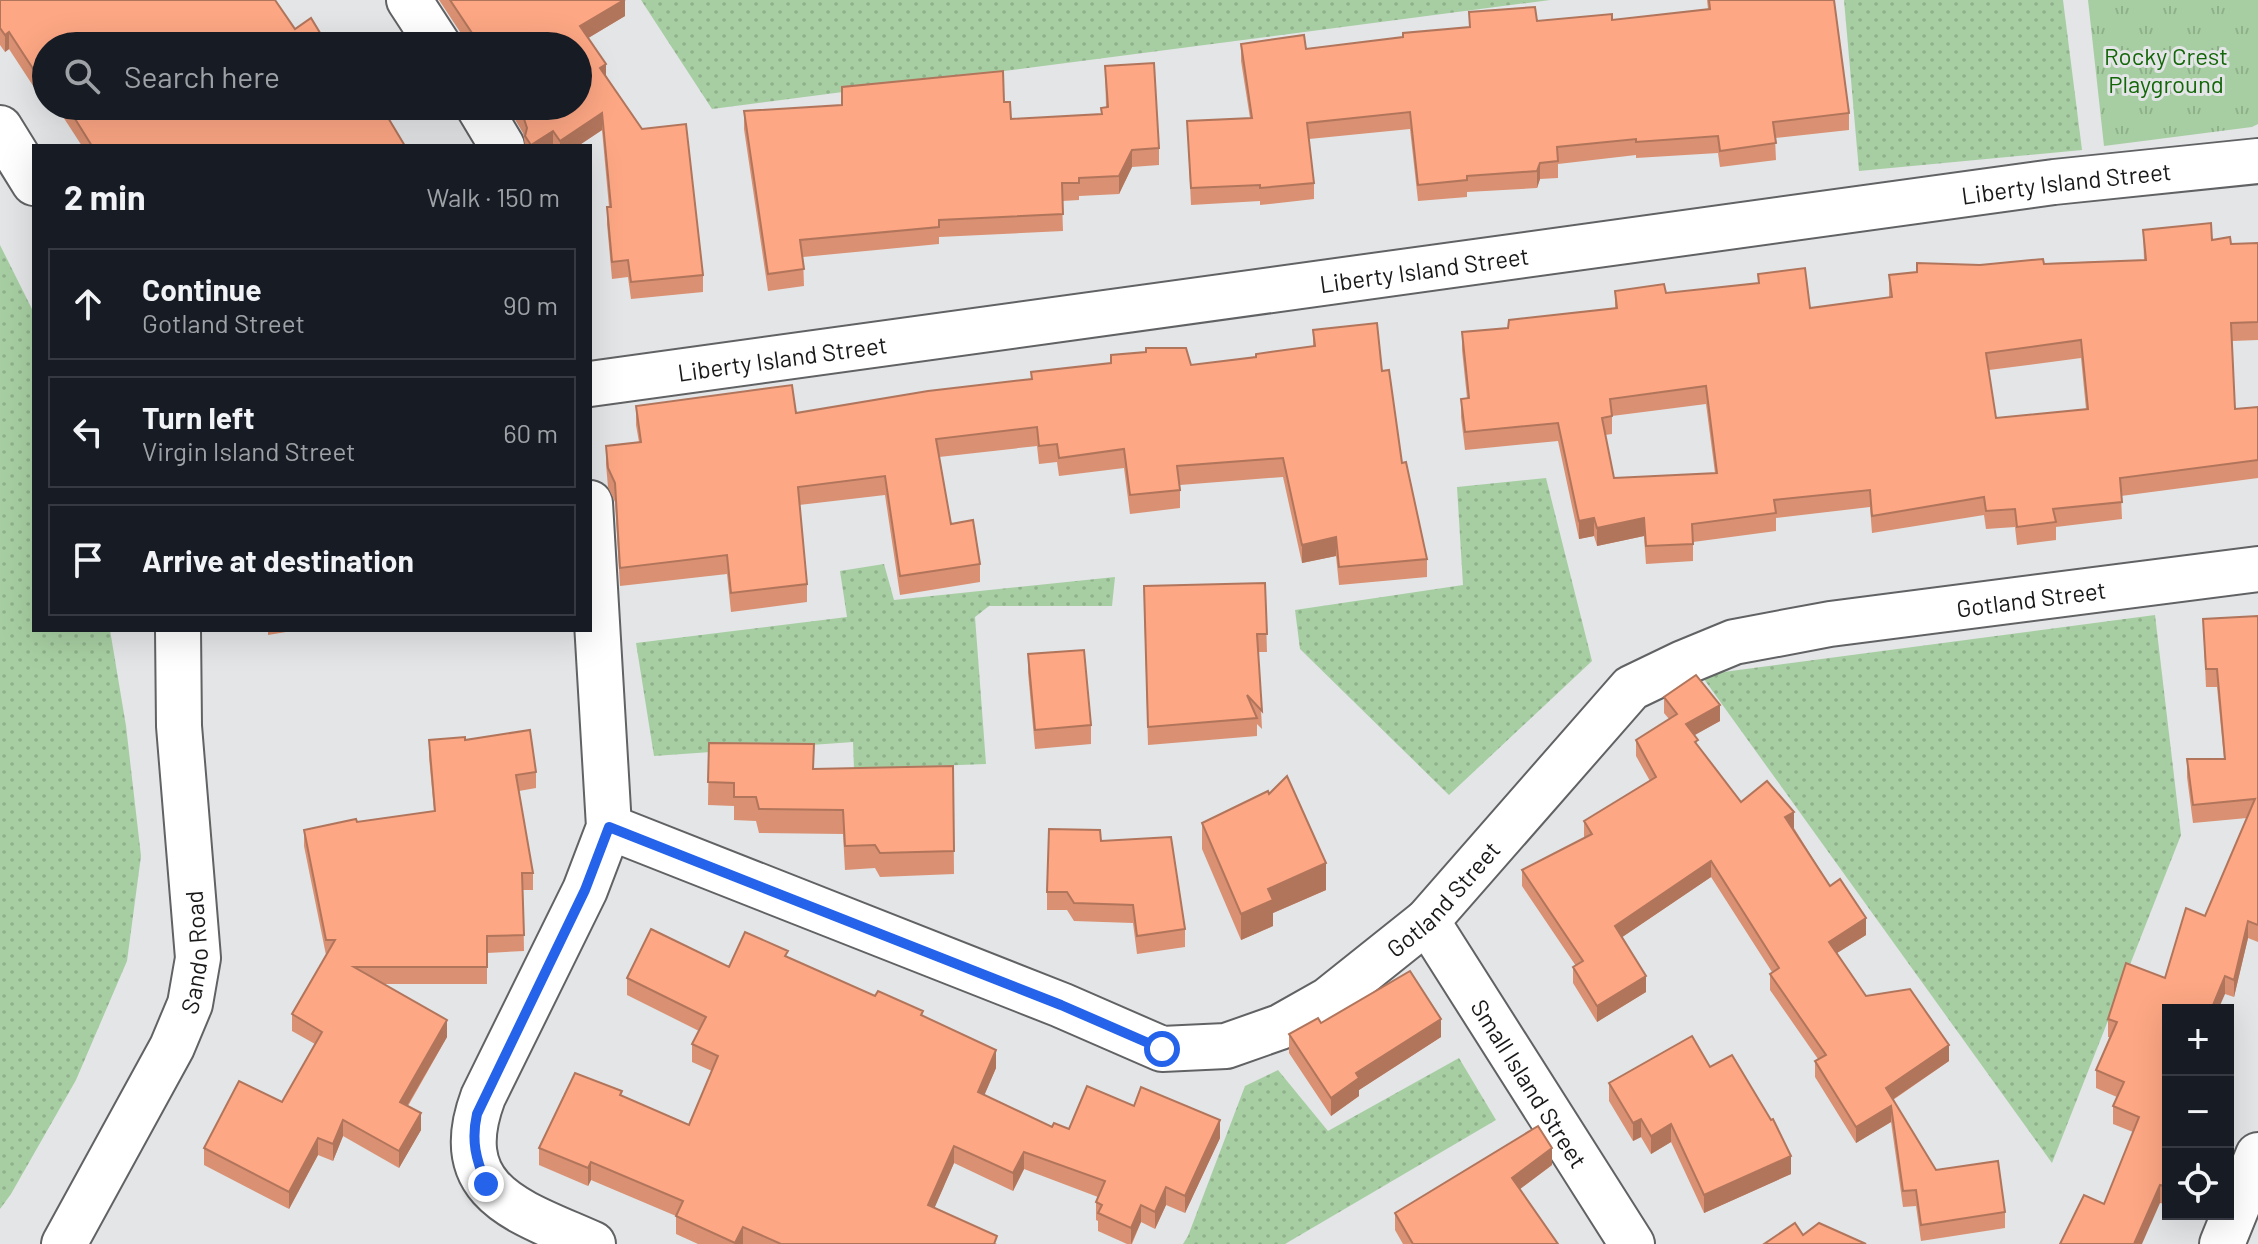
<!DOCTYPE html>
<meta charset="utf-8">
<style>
:root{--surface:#171b24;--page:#20242c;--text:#f1f3f6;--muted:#9ea1a6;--line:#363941}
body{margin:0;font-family:Barlow,sans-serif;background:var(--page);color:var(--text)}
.controls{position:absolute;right:24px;bottom:24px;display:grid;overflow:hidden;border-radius:0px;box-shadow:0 8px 32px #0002}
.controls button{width:72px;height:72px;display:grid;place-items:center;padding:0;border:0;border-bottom:2px solid var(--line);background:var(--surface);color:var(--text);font:40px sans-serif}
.stop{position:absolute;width:24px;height:24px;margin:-18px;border:6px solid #2563eb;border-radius:50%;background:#fff}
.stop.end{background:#2563eb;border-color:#fff;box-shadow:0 2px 8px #0008}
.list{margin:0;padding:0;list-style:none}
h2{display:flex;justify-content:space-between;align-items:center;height:104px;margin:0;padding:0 32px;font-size:34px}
h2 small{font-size:26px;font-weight:400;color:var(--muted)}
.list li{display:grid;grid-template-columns:52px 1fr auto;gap:24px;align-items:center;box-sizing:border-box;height:112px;margin:0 16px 16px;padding:0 16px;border:2px solid var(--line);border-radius:0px}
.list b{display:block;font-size:30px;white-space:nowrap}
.list p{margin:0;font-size:26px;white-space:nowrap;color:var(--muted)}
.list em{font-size:26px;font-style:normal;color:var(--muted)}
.icon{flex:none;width:44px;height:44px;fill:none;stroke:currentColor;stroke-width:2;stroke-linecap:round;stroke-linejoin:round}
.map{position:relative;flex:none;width:2258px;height:1244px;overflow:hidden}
.search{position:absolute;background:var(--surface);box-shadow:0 8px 32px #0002;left:32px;top:32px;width:560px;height:88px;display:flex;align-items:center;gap:20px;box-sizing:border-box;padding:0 28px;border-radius:44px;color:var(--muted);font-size:30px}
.panel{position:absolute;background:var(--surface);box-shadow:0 8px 32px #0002;left:32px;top:144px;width:560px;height:488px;border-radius:0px}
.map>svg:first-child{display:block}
.grass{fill:url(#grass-dots)}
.park{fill:url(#park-tufts)}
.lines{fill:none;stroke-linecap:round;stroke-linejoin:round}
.minor-casing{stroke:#616264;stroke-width:48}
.minor{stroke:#fff;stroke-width:44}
.wall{fill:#da9072;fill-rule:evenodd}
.shaded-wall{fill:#b1755c}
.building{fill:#fda784;stroke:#b1755c;stroke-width:2;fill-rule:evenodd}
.route{stroke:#2563eb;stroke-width:10}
.labels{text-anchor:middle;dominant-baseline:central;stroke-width:6;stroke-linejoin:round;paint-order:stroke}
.park-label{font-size:24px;fill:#146709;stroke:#e3e5e7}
.street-label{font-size:24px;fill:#19191a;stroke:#e3e5e7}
</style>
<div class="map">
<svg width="2258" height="1244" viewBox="0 0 2258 1244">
<defs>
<pattern id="grass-dots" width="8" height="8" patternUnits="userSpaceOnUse" patternTransform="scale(2)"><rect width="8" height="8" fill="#a7cea2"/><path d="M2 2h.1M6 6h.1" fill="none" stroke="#8fb08b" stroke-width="1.8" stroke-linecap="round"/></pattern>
<pattern id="park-tufts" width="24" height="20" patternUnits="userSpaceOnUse" patternTransform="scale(2)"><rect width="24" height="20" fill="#a7cea2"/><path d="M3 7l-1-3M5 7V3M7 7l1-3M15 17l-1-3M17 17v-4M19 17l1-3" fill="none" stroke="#8fb08b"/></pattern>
</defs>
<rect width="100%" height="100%" fill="#e3e5e7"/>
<!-- grass -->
<g class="grass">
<path d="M641,0H1550L712,109Z"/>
<path d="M1844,0H2063L2082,150L1859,171Z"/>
<path d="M0,245L34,313V630H110L126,726L141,856L127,961L76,1080L11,1194L0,1209Z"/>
<path d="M1546,478L1592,661L1449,795L1300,649L1295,610L1463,585L1457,487Z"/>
<path d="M884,564L894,600L1115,577L1112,606H989L975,617L986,764L854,769L853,742L654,756L636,643L847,617L840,571Z"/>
<path d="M2155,615L2181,835L2052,1163L1701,675Z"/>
<path d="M1459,1058L1496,1120L1285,1244H1183L1188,1236L1245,1086L1278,1070L1328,1131Z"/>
</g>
<!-- park -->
<path class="park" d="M2088,0H2258V124L2252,127L2104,146Z"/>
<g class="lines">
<!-- minor casing -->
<g class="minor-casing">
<g id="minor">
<path d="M409,0L439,46"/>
<path d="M478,106L502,146"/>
<path d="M0,128L34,183"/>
<path id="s1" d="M590,384L2054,182L2258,161"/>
<path d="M590,503L609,827L585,890L483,1097C447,1194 522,1212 593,1244"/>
<path id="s2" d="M609,827L1061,1005L1162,1049L1226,1046L1280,1027L1328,1000L1427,921L1631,688L1683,663L1734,642L1830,624L2258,569"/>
<path id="s3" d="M1427,921L1632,1244"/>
<path id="s4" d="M64,1244L172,1047L190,1004L198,958L179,726L178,630"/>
<path d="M2222,1244L2258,1155"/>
</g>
</g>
<!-- minor -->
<use href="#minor" class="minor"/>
</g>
<!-- wall -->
<g class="wall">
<path d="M0,0L295,29L328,46H46V103L45,104L9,49L5,52L0,45Z"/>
<path d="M439,0H625V16L588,38L703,275V292L631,299L628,277L612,279L607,224V207H609L602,130L578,146H525L523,133L507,106H578L468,44Z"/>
<path d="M1707,0H1834L1849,113V130L1775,138L1776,160L1720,167L1718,153L1636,158V155L1558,164V178L1540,179L1537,188L1467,192V197L1418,201L1410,129L1309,139L1314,183V199L1260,205V201L1191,205L1187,121L1250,118L1241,61V44L1306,49L1403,37L1469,27V12L1537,21L1612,20L1708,9Z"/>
<path d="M1105,66L1159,148V165L1132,167L1119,194L1079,196V200L1062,201L1063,231L939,237V244L803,257L804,286L768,291L744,129V111L1004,102L1011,119L1101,114L1106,107Z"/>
<path d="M56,106H381L405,146H82Z"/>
<path d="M2143,230L2212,240L2231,244L2258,243V340L2232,341L2235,409L2258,407V478L2121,496L2122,519L2056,527V540L2017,545L2015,527L1986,529L1984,515L1872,533L1870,507L1776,518V531L1693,542V561L1646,564L1644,536L1597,546L1594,536L1579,539L1558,441L1465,450L1461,417V399L1467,398L1462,350V332L1508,328L1615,308V291L1666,293L1758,283V274L1810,308L1889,297V275L1980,265L2144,260ZM2081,358L2086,409L1996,418L1989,370ZM1706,404L1715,473L1614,478L1605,435L1612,434V416Z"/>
<path d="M1313,330L1382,371L1402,463L1427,559V577L1339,585L1336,556L1302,563L1283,477L1180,485V508L1130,514L1124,468L1059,476L1057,462L1039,464L1037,446L939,457L951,524L980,564V582L900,595L885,495L799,505L807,584V602L731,612L727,574L620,586L615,502L608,487L606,464V446L639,442L636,425V406L796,413L1031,379V372L1111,363V355L1191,365L1256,357L1313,346Z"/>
<path d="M1265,583L1267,652H1258L1262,729L1257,724V736L1148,745L1144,604Z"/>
<path d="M2258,616V942L2248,938L2234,997L2225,994L2168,1010L2164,1204L2160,1203L2104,1204L2133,1132L2113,1124V1106L2117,1097L2096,1088V1070L2110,1037H2108V1019L2165,978L2205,916L2247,818L2193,823L2187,777V759H2224L2217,687H2206L2203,619Z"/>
<path d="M268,630H298L268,635Z"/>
<path d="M1028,654L1091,725V744L1035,749L1028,672Z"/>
<path d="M1664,697L1720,721L1694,735L1698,747L1741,802L1794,828L1830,886L1866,935L1837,953L1866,996L1949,1061L1893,1100L1936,1170L2005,1212V1228L1921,1241L1916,1206L1903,1207L1891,1122L1856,1143L1815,1077V1061L1818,1059L1770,990V974L1772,972L1711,877L1622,937L1646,992L1597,1022L1573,983V967L1576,966L1522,886V870L1584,838V821L1650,781L1636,756V740L1669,719L1664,713Z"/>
<path d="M429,740H465L536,772V788L519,791L533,873V890H523L524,951L487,953V984H384L447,1037L408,1106L421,1130L399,1168L343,1136L333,1161L318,1155L289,1209L204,1165V1148L282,1102L315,1044L292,1031V1014L326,955L304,846V830L434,811L429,757Z"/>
<path d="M709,743L814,769L953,766L954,874L880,877L875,868L845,870L843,834L759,833L756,821L734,820V806L708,805Z"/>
<path d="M1202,823L1326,890L1273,913V926L1241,940L1202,849Z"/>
<path d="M1101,841L1185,929V947L1137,954L1133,923L1074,921L1067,910H1047V892Z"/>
<path d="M788,957L875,996L923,1016L996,1068L984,1095L1052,1127L1069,1129L1134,1106L1220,1138L1185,1213L1166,1205L1155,1229L1141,1222L1132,1244H1127L1098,1231V1221L1096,1220V1202L1098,1197L1024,1169L1013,1191L954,1163L934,1208L997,1244H698L676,1234V1216L591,1180L588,1186L539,1165V1148L622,1096L689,1125L712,1071L692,1062V1044L699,1031L627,995V978L729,967Z"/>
<path d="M1321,1023L1441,1037L1359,1090V1096L1331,1116L1289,1053V1034Z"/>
<path d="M1710,1067L1791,1174L1704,1213L1671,1142L1651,1154L1641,1137L1633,1141L1609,1101V1083Z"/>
<path d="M1552,1165L1520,1189L1558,1244H1403L1395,1230V1213Z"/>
</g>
<!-- shaded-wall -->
<g class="shaded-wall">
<path d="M625,0V16L580,43V26Z"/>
<path d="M9,32V49L5,52V35Z"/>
<path d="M606,64V81L600,68Z"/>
<path d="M46,86V103L45,104V87Z"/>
<path d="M602,113V130L578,146H560V141Z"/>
<path d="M553,131V146H531V145Z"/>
<path d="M1132,150V167L1119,194V176Z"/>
<path d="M1540,163V179L1537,188V171Z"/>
<path d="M1594,518V536L1579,539V521Z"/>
<path d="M1644,518V536L1597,546V528Z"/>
<path d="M1336,537V556L1302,563V545Z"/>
<path d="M1720,705V721L1686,740V724Z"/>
<path d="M1794,812V828L1785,833V817Z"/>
<path d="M1711,861V877L1615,942V926Z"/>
<path d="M1326,863V890L1273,913V926L1241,940V914L1268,889Z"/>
<path d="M1866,918V935L1829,958V942Z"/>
<path d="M2248,921V938L2234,997V980Z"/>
<path d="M1646,976V992L1597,1022V1006Z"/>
<path d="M2225,976V994L2218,1010H2211Z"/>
<path d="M1441,1019V1037L1359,1090V1096L1331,1116V1098L1356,1073Z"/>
<path d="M447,1020V1037L400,1118V1102Z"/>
<path d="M1949,1045V1061L1886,1104V1088Z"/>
<path d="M996,1050V1068L978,1110V1092Z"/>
<path d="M1891,1106V1122L1856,1143V1127Z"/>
<path d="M421,1113V1130L399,1168V1151Z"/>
<path d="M1641,1119V1137L1633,1141V1123Z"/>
<path d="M343,1120V1136L333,1161V1144Z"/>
<path d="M1220,1120V1138L1185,1213V1196Z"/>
<path d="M1671,1124V1142L1651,1154V1136Z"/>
<path d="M318,1138V1155L289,1209V1192Z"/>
<path d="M954,1146V1163L928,1223V1205Z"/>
<path d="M1552,1148V1165L1512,1195V1178Z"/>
<path d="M1024,1152V1169L1013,1191V1173Z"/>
<path d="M1791,1156V1174L1704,1213V1195Z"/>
<path d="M591,1162V1180L588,1186V1168Z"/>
<path d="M2168,1178V1195L2164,1204V1186Z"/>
<path d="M2160,1185V1203L2142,1244H2134Z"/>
<path d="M1166,1187V1205L1155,1229V1212Z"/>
<path d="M1141,1205V1222L1131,1244V1228Z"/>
<path d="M743,1227V1244H735V1243Z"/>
</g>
<!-- building -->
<g class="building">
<path d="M0,0H275L295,29L311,18L328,46H46V86L45,87L9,32L5,35L0,28Z"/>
<path d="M450,0H624L580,26L606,64L600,68L642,129L686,124L703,275L631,282L628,260L612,262L607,207H611L602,113L560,141L553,131L531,145L525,136L527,128L523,116L517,106H578V46H466L476,39Z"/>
<path d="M1709,0H1834L1849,113L1773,122L1776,143L1720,151L1718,136L1636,142V139L1557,147L1558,161L1540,163L1537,171L1467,176V180L1418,185L1410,112L1307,123L1314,183L1260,188V185L1191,188L1187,121L1252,118L1241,44L1304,35L1306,49L1403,37V33L1470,27L1469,12L1535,7L1537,21L1612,14V20L1710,9Z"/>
<path d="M1154,63L1159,148L1132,150L1119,176L1079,178V183H1062L1063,214L939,220V227L800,240L804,269L768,274L744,111L842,105V87L1003,71L1004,102H1010L1011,119L1102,114L1101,108L1108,107L1105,66Z"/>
<path d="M67,106H381L405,146H92Z"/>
<path d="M2211,223L2212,240L2230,237L2231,244L2258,243V322L2231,323L2235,409L2258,407V460L2120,478L2122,502L2053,509L2056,522L2017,527L2015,509L1986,511L1984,497L1872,516L1870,490L1774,500L1776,513L1692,524L1693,544L1646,546L1644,518L1597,528L1594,518L1579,521L1558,423L1465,432L1461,399L1469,398L1462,332L1508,328L1509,320L1617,308L1615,291L1664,284L1666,293L1759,283L1758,274L1805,268L1810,308L1892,297L1889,275L1917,272V263L1980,265L2043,259L2044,264L2146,260L2143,230ZM2081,340L2088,409L1996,418L1986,353ZM1706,386L1717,473L1614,478L1602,418L1612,416L1610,399Z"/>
<path d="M1377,323L1382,371L1389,370L1402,463L1406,462L1427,559L1339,567L1336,537L1302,545L1283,458L1177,466L1180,490L1130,495L1124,449L1059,458L1057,444L1039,446L1037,427L936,439L951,524L973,520L980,564L900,576L885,476L798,487L807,584L731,593L727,555L620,568L615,483L608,468L606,446L641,442L636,406L792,385L796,413L928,391L1032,379L1031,372L1111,363V355L1146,352V348H1186L1191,365L1256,357V354L1315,346L1313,330Z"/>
<path d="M1265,583L1267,634H1257L1262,711L1247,695L1257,718L1148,727L1144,586Z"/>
<path d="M2258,616V925L2248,921L2234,980L2225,976L2211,1010H2168V1178L2164,1186L2160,1185L2134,1244H2060L2084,1195L2104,1204L2139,1117L2113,1106L2124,1082L2096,1070L2117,1022L2108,1019L2126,963L2165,978L2186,908L2205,916L2255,799L2193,805L2187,759H2225L2217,669H2206L2203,619Z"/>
<path d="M1084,650L1091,725L1035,730L1028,654Z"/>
<path d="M1696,675L1720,705L1686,724L1698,740L1695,742L1741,802L1767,781L1794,812L1785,817L1830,886L1840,879L1866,918L1829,942L1866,996L1910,989L1949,1045L1886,1088L1936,1170L1998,1161L2005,1212L1921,1225L1916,1190L1903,1191L1891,1106L1856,1127L1815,1061L1826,1055L1770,974L1779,968L1711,861L1615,926L1646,976L1597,1006L1573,967L1583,961L1522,870L1592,834L1584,821L1656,777L1636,740L1677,714L1664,697Z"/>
<path d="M530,730L536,772L516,775L533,873H522L524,935L487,936V967H354L447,1020L400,1102L421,1113L399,1151L343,1120L333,1144L318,1138L289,1192L204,1148L239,1081L282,1102L322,1032L292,1014L335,940H326L304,830L356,819L357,822L435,811L429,740L465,737V740Z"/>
<path d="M709,743L814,744L813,769L953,766L954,851L880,853L875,845L845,846L843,810L759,809L756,797H734V783L708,782Z"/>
<path d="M1287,776L1326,863L1268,889L1273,900L1241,914L1202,823L1268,791L1269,794Z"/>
<path d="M1049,829L1100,830L1101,841L1171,837L1185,929L1137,936L1133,905L1074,903L1067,892H1047Z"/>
<path d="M651,929L729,967L745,932L788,951L785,956L875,996L878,991L923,1011L921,1015L996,1050L978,1092L1052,1127L1054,1123L1069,1129L1087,1086L1134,1106L1141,1087L1220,1120L1185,1196L1166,1187L1155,1212L1141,1205L1131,1228L1098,1213L1102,1205L1096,1202L1105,1181L1024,1152L1013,1173L954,1146L928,1205L997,1236L994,1244H781L743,1227L735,1243L676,1216L683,1201L591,1162L588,1168L539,1148L575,1073L622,1091L620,1095L689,1125L718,1056L692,1044L706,1017L627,978Z"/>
<path d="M1410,971L1441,1019L1356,1073L1359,1078L1331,1098L1289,1034L1318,1018L1321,1023Z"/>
<path d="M1692,1036L1710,1067L1732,1055L1771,1120L1773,1119L1791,1156L1704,1195L1671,1124L1651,1136L1641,1119L1633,1123L1609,1083Z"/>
<path d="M1538,1126L1552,1148L1512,1178L1558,1244H1413L1395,1213Z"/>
<path d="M1795,1223L1803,1235L1819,1223L1866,1244H1764Z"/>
</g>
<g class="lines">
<!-- route -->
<path class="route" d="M486,1184C476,1159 471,1141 477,1114L585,890L609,827L1061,1005L1162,1049"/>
</g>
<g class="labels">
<!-- park labels -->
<g class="park-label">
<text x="2166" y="55">Rocky Crest<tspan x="2166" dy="28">Playground</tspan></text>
</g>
<!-- street labels -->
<g class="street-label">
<text stroke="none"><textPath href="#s1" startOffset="1490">Liberty Island Street</textPath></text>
<text stroke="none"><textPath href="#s1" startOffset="842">Liberty Island Street</textPath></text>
<text stroke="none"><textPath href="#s1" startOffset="194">Liberty Island Street</textPath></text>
<text stroke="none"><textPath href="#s2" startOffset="1622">Gotland Street</textPath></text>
<text stroke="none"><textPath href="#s2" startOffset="926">Gotland Street</textPath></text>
<text stroke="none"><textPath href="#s4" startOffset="324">Sando Road</textPath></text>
<text stroke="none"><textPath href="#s3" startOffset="192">Small Island Street</textPath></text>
</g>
</g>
</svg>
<div class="controls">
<button>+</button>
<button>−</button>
<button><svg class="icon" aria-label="locate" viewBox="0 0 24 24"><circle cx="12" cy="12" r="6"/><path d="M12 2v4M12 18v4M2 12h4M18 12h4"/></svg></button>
</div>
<div class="stop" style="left:1162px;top:1049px"></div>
<div class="stop end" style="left:486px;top:1184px"></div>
<div class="search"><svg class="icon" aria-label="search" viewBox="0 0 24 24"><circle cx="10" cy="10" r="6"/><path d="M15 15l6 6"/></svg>Search here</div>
<section class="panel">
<h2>2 min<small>Walk · 150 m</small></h2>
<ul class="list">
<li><svg class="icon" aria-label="ahead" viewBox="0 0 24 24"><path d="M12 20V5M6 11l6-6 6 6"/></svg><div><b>Continue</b><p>Gotland Street</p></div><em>90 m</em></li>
<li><svg class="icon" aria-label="left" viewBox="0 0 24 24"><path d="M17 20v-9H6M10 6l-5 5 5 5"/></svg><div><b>Turn left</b><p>Virgin Island Street</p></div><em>60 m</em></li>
<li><svg class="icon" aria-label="arrive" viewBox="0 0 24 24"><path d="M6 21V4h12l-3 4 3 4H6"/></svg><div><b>Arrive at destination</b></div></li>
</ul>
</section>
</div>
